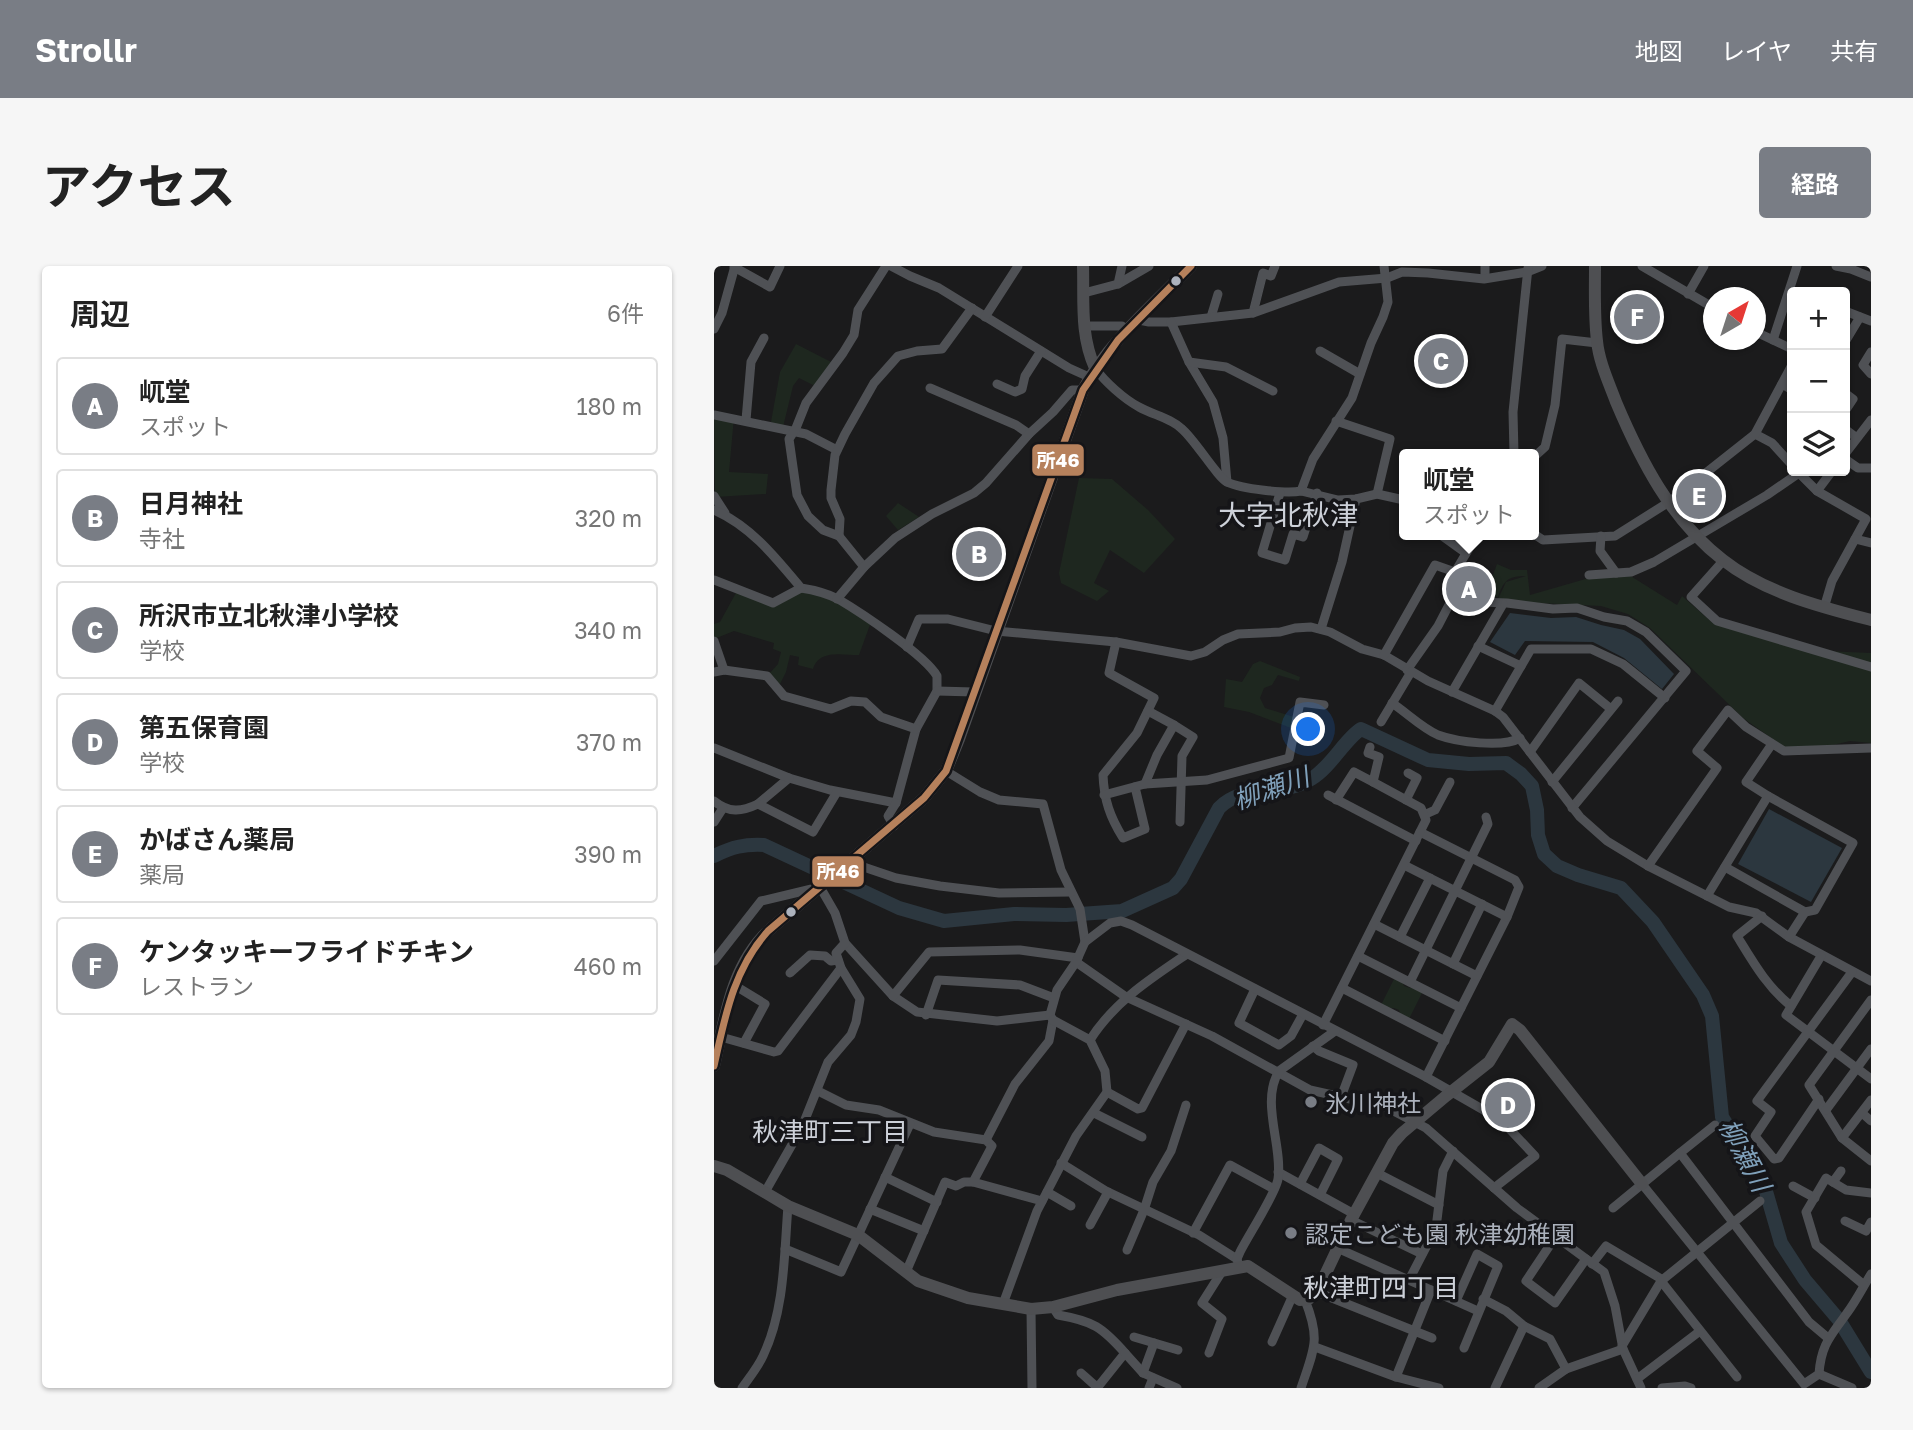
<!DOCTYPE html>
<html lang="ja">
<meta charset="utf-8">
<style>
:root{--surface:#fff;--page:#f6f6f6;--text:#222;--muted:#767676;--line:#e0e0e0;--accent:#797d85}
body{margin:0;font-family:"Golos Text","Noto Sans JP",sans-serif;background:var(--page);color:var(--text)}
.controls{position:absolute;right:21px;top:21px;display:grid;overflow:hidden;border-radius:7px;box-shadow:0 2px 5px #0004}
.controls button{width:63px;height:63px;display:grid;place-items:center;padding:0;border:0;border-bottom:2px solid var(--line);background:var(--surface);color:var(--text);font:35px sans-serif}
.compass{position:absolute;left:989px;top:21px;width:63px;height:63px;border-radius:50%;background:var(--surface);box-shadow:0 2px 5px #0004;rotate:39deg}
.you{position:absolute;left:595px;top:464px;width:24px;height:24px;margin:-18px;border:5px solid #fff;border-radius:50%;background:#1a73e8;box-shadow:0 0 0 10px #1a73e833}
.badge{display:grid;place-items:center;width:46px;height:46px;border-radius:50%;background:var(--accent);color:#fff;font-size:23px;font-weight:700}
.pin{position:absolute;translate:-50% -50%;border:4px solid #fff;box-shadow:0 2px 7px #0006}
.popup{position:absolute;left:685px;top:183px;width:140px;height:91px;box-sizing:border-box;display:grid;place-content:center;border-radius:7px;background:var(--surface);filter:drop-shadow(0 2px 5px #0005);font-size:23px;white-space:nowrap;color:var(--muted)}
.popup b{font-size:26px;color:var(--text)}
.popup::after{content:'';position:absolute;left:50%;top:100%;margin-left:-14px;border:14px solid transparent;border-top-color:var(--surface)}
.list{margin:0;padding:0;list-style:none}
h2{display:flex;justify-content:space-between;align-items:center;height:91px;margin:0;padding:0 28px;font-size:30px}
h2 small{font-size:23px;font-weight:400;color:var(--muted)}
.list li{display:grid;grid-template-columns:46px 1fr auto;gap:21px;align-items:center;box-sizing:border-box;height:98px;margin:0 14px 14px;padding:0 14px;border:2px solid var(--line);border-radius:7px}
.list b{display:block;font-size:26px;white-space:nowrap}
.list p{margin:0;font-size:23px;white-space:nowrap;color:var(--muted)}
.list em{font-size:23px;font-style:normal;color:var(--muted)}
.icon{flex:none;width:38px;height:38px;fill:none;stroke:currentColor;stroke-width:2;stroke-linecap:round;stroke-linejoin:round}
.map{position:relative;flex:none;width:1157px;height:1122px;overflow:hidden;border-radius:7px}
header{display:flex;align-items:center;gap:42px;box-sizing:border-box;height:98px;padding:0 35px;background:var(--accent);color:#fff}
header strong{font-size:33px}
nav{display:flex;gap:38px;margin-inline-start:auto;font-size:24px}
.intro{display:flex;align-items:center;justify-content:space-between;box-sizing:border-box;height:168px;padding:0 42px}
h1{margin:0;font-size:49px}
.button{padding:18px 32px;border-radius:7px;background:var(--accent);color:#fff;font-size:24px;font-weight:700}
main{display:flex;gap:42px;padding:0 42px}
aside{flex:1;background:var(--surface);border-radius:7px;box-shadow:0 2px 5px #0004}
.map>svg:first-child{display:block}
.green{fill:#1e271f}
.water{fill:#2c373f}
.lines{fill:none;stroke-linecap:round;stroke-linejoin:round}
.river{stroke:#2c373f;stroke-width:14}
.street{stroke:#4f5155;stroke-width:9}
.secondary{stroke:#4e4f52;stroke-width:12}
.bus-1-casing{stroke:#151518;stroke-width:12}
.bus-1{stroke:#b6815c;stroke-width:7}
.bus-dot{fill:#acb2bd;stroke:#151518;stroke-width:2.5}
.poi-dot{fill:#797d85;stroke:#151518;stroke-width:2.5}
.labels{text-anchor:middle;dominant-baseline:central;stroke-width:7;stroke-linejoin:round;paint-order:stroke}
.poi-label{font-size:24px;fill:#acb2bd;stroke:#151518;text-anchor:start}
.water-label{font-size:26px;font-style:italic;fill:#80a1bb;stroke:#151518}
.neighbourhood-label{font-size:26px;fill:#cdd1d9;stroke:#151518}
.quarter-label{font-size:28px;fill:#cdd1d9;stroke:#151518}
.line-badge{stroke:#151518;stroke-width:2.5}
.badge-label{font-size:19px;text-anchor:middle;font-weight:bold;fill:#fff}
</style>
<header>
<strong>Strollr</strong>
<nav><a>地図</a><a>レイヤ</a><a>共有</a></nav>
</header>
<div class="intro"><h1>アクセス</h1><a class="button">経路</a></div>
<main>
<aside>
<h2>周辺<small>6件</small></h2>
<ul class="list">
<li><span class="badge">A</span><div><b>屼堂</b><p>スポット</p></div><em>180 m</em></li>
<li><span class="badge">B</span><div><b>日月神社</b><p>寺社</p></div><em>320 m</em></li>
<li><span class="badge">C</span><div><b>所沢市立北秋津小学校</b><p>学校</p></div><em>340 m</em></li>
<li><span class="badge">D</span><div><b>第五保育園</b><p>学校</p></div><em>370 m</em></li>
<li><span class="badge">E</span><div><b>かばさん薬局</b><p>薬局</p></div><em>390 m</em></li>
<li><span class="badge">F</span><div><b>ケンタッキーフライドチキン</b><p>レストラン</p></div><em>460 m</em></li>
</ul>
</aside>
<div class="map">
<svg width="1157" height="1122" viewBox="0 0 1157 1122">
<rect width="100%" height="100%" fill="#1b1b1c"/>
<!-- green -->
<g class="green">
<path d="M82,78L121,98L105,122L85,112L79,120L69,161L57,156L66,106Z"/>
<path d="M0,149L20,151L15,206L54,208L52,228L1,231Z"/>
<path d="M365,212L398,213L434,244L461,273L430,307L396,284L380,317L395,325L383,335L347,317L345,307Z"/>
<path d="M184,237L205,251L184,264L172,250Z"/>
<path d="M752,298L779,309L783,298L797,304H813L816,329L875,312L915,309L963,339L968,330L1000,358L1087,384L1157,387V477L1136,475L1080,488L1029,452L936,362L914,348L887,340L783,335L792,316L812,310C794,310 790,314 784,331L743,330L746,305Z"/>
<path d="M87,322L102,324L157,356L145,389C128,389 105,383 99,403L84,399L85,391L76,389L72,406L63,424L53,410L64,398L67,386L59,383L60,377L20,365L0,373V358L6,356L23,325L59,337Z"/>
<path d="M546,395L586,411L585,415L564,409L558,419L550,422L546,432L551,442L580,451L577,462L535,446L510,441L512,413L528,416L539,398Z"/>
<path d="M681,711L688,715L690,720L696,722L700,721L709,725L695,753L687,749L685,744L680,742L675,743L667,739Z"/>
</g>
<!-- water -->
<g class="water">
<path d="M796,347L837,352L862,351L887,359L910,364L926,373L960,408L948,423L910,392L879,376L811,375L801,389L776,376Z"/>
<path d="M1055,543L1128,582L1097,636L1024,598Z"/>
</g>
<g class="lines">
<!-- river -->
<path class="river" d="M0,590C18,581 30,578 50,579L185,642L230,655L300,648L352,649L408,645L459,622L467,613L505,542C529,517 570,531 597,513C617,501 631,473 647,463L714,494L755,498L792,497L807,508L818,520L823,544L824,569L830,588L843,600L864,609L907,622L939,656L989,729L998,750L1008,851L1049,915L1067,977L1091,1014L1125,1054L1157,1106"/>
<!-- street -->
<g class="street">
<path d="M177,0L196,10L225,22L355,102L375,111"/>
<path d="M771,0V12"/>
<path d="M928,0L1000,42"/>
<path d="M1122,0L1137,3L1157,11"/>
<path d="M20,1L56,21L66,0"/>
<path d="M404,18L435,0"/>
<path d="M370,27L404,18L408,0"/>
<path d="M974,28L990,0"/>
<path d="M1131,45L1157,55"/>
<path d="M539,47L549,7L557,10L561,0"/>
<path d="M271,51L304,0"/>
<path d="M497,51L504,28"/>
<path d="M425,54L435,56H457L539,47L625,16L673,12L688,6L714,7L770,13L813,6L828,0"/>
<path d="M457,56L475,96L499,136L509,172L513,216"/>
<path d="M370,60H408L414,65"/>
<path d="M0,63L8,47L21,0"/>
<path d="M1042,66L1078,83"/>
<path d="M1059,74L1083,0"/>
<path d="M1131,76L1146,51"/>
<path d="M606,85L646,108"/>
<path d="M1157,86L1149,99L1157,108"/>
<path d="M475,96L512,101L559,125"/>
<path d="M381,102C391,116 410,133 425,141C439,149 457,152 468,163C481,174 504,212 513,216C527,223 573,228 587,225L599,193L638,132L657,77L669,51L674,36L670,0"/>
<path d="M283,118L301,126L308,123L311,110L327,85"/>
<path d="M1068,118L1078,124"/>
<path d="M216,122L302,159L315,168"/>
<path d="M1131,127L1139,133L1131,145"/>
<path d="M0,149L92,168L123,184"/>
<path d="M32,154L37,96L50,72"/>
<path d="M622,155L676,173L663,228"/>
<path d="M1131,163L1143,172"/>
<path d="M1041,168L1058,177L1078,199"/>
<path d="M800,188L799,146L814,2"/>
<path d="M1131,188L1157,154"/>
<path d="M820,191L831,181L841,139L848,73L883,77"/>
<path d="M1131,193L1144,202H1157"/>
<path d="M1083,205L1103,225L1152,253L1118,315L1110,342"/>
<path d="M587,225L624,234L642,233L663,228L690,234"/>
<path d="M1103,225L1118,205"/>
<path d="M566,227L548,287L571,294L579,268L589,271L603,227"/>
<path d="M0,230L11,247"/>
<path d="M0,244C37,260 62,292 87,322C100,324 112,327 124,333C146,346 211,389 223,410V425L202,463L182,537L116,524L75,512L44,538"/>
<path d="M820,268L829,274L901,270L955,236L1041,168L1078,99"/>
<path d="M727,269L752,287"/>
<path d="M125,270L126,253L117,232V224L121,189L131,168L160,117L184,90L203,85L228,83L258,42"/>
<path d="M887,270L886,285L902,307"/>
<path d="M1141,273L1157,277"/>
<path d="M1009,295L977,331L1003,355L1157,401"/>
<path d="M150,301L125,270L109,264L94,250L83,229L75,173L82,162L92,137L129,87L140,69L144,44L172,0"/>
<path d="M875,309L917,306L940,296L1053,229L1085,207"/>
<path d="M0,314L59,337L87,322"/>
<path d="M123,333L150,301L181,272L218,248L260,227L272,217L315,168L339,146L358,124H369"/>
<path d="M737,335L793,337L839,343L863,342L890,351L913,355L932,366L972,405L858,542"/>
<path d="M607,363L628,296L642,233"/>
<path d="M0,375L10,404"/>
<path d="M402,376L395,407L440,432L423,467L389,509C390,534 396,551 409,572L431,563L421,521"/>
<path d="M764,380L807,400"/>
<path d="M193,381L205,353H234L282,365L402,376L477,390L491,386L509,374L524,368L566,366L581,362L597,361L616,366L648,383L670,389L714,415L781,445L789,451L866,551L893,575L934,600L1015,641L1042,647L1075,671L1157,715"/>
<path d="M670,389L721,299L741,306"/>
<path d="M693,404L724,360L737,335L741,306L763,269"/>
<path d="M0,406L10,404L53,410L70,430L117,443L137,435L151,436L167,451L202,463"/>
<path d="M223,425L260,426"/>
<path d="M738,426L789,338"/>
<path d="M678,437C693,447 708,462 724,469C743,476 789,482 806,472"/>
<path d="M434,445L460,459"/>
<path d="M781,445L817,383H877L909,398L951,432"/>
<path d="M667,456L697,406"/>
<path d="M0,482L75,512"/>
<path d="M816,486L865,417L897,443"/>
<path d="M232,505L266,526L285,534L329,538L347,604L366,643L371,676"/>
<path d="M838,516L904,435"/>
<path d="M431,518L443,489L460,459L479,471L468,490L466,556"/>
<path d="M390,529L431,518L493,514L575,492L586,436L610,439"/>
<path d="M614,529L702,575"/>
<path d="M622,534L640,506L659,516"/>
<path d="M692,534L703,512L694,507"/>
<path d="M0,535C15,547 27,546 44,538L99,566L123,526"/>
<path d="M712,548L721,544L736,516"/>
<path d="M0,556L9,542"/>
<path d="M180,560L174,550L182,537"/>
<path d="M706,566L801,614L805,621L793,651L712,811"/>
<path d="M135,596L182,612L226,620L285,627L357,626"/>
<path d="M690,599L793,651"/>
<path d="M934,600L1003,502L983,485L1014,444L1032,461L1070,485L1157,482"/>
<path d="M1011,601L1091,646L1101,644L1139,577L1054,530"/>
<path d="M993,630L1054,530L1032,516L1058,478"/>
<path d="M1048,650L1023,670C1039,696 1053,721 1077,740"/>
<path d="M660,658L763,710"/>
<path d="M686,671L716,612"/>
<path d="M1075,671L1091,646"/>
<path d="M644,690L747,742"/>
<path d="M1107,690L1072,749L1157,813"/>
<path d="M0,695L47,635L106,621L121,647L131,677L179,730L203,746L283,755L336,749"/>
<path d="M362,696L412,731L498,770L596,824L672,841L712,862L803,942L890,1006L901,1040L909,1083L927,1122"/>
<path d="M739,698L768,638"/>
<path d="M76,707L96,689L111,690L117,695L124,694"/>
<path d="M696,716L774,558L772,551"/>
<path d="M20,719L51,738L30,777"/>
<path d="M628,722L731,775"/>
<path d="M541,723L525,757L565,779L577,770L589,748"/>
<path d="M179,730L215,686L306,684L364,692"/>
<path d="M1157,734L1095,819L1128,872L1157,895"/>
<path d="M212,749L224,714L306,719L340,732"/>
<path d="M609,759L712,554L707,542L659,516L665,491L654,487L656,481"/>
<path d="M7,771L60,786L64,785L127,702"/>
<path d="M376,774C400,736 436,713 473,688"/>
<path d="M599,780L605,785L639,799L627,831"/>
<path d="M104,825L132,839L165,844L220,866L272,874L278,880L259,916H250L242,920L231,916L192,1006"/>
<path d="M393,826L424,843L428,842L472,758"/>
<path d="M1105,833L1065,892L1060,893L1041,870L1057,846L1043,835L1138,706"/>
<path d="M1112,844L1157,783"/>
<path d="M380,847L428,871"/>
<path d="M1148,847L1157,855"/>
<path d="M1128,872L1157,834"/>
<path d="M272,874L301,818L335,775L339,754L336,749L343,724L362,696L371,676L396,657L407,655L418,659L712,811L787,854L821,890L780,922"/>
<path d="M966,887L1001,859"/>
<path d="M347,897L392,925L485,969L523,993"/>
<path d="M564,906L640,948"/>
<path d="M663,907L725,939"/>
<path d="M171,911L223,936"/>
<path d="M259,916L328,935"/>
<path d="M1119,916L1127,905"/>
<path d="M586,918L605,882L624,893L606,929"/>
<path d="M928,918L1090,1118L1105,1108C1107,1078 1117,1070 1133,1047C1142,1035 1149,1021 1157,1008"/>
<path d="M1079,920L1101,932"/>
<path d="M51,926L88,861L114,796L137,769L142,756L146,733L127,702L122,687L131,677"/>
<path d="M333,926L357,940"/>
<path d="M899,942L966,887L1095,1056L1114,1072"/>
<path d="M156,943L210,965"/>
<path d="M637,954L708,988"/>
<path d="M1131,955L1152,965L1157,956"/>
<path d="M376,959L394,926"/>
<path d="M479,967L516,899L560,923"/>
<path d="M842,970L812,1015L841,1037L872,993"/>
<path d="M623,982L764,1045"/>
<path d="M71,983L127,1006L196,858"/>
<path d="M413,984L430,944L439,916L457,885L472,839"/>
<path d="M878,998L892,980L949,1014"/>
<path d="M525,1001L523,993L526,986C534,970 562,927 564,913C569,880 546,836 565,805L621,765"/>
<path d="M695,1014L722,962L729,905L739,885"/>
<path d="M947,1015L1023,1111"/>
<path d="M1150,1019L1102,979L1092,946L1112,912L1132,924L1157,927"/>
<path d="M603,1026L718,1072"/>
<path d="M769,1033L792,1045L810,1060L836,1073L852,1103"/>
<path d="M742,1035L763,988L784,1000L750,1082"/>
<path d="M289,1038L323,945L362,870L393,826L391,805L376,774L339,754"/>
<path d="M339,1041L344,1049C379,1055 388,1061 411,1087L383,1122"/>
<path d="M317,1043L318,1122"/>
<path d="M420,1071L464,1084"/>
<path d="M558,1076L579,1029"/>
<path d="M908,1080L947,1015L1046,935"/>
<path d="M601,1081L682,1111L725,1122"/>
<path d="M411,1087L429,1107L463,1122"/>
<path d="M495,1087L508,1053L488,1037L507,1007"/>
<path d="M367,1107L384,1122"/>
<path d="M429,1107L440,1077"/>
<path d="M1105,1108L1138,1122"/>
<path d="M682,1111L717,1024"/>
<path d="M923,1113L986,1065"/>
<path d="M28,1122C35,1112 44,1101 49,1090C71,1044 70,989 74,940"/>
<path d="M435,1122L439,1112"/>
<path d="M587,1122C600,1083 607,1074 591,1034"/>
<path d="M781,1122L810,1060"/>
<path d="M825,1122L852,1103L909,1083"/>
<path d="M948,1122L971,1120L977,1122"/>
</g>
<!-- secondary -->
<g class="secondary">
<path d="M369,0C370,35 366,69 381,102"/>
<path d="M881,0C881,25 880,50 883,75C885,96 895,117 902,136C927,195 957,254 1009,294C1051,327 1107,341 1157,354"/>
<path d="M0,800C11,752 17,700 54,665L210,532L232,505L245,473L369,124C393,77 441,37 477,0"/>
<path d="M0,900L13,904L74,940L144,969L204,1015L254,1032L289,1038L317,1043L339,1041L403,1024L534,1000L586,1034C594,1034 598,1032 603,1026L637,954L679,877L688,867L732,830L775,796L798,758L806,764L928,918"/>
</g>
<!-- bus-1 casing -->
<g class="bus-1-casing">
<path id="bus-1" d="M0,800C11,751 19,704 54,665L210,532L232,505L369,124L404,74L477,0"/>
</g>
<!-- bus-1 -->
<use href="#bus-1" class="bus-1"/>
</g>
<!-- markers -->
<g class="bus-dot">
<circle cx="462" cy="15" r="6"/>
<circle cx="77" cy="646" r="6"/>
</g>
<g class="poi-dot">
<circle cx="597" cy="836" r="7"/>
<circle cx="577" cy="967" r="7"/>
</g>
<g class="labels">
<!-- poi labels -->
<g class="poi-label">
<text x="611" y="836">氷川神社</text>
<text x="591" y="967">認定こども園 秋津幼稚園</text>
</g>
<!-- water labels -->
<g class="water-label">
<text transform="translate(557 522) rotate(-19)">柳瀬川</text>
<text transform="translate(1031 889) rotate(62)">柳瀬川</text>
</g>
<!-- neighbourhood labels -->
<g class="neighbourhood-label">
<text x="116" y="865">秋津町三丁目</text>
<text x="667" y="1021">秋津町四丁目</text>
</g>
<!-- quarter labels -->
<g class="quarter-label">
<text x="574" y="248">大字北秋津</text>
</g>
</g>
<g class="line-badge">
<rect x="317" y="177" width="54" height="34" rx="7" fill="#b6815c"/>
<rect x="97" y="589" width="54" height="33" rx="7" fill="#b6815c"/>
</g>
<g class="badge-label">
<text x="344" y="201">所46</text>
<text x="124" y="612">所46</text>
</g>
</svg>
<div class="controls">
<button>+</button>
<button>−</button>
<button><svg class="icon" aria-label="layers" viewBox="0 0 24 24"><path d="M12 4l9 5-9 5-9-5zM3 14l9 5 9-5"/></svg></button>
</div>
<svg class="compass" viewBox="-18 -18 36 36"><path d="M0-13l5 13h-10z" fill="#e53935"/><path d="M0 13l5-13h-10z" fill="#767676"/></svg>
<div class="you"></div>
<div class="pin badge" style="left:755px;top:323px">A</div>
<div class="popup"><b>屼堂</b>スポット</div>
<div class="pin badge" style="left:265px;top:288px">B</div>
<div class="pin badge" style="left:727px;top:95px">C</div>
<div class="pin badge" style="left:794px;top:839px">D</div>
<div class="pin badge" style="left:985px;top:230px">E</div>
<div class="pin badge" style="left:923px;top:51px">F</div>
</div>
</main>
